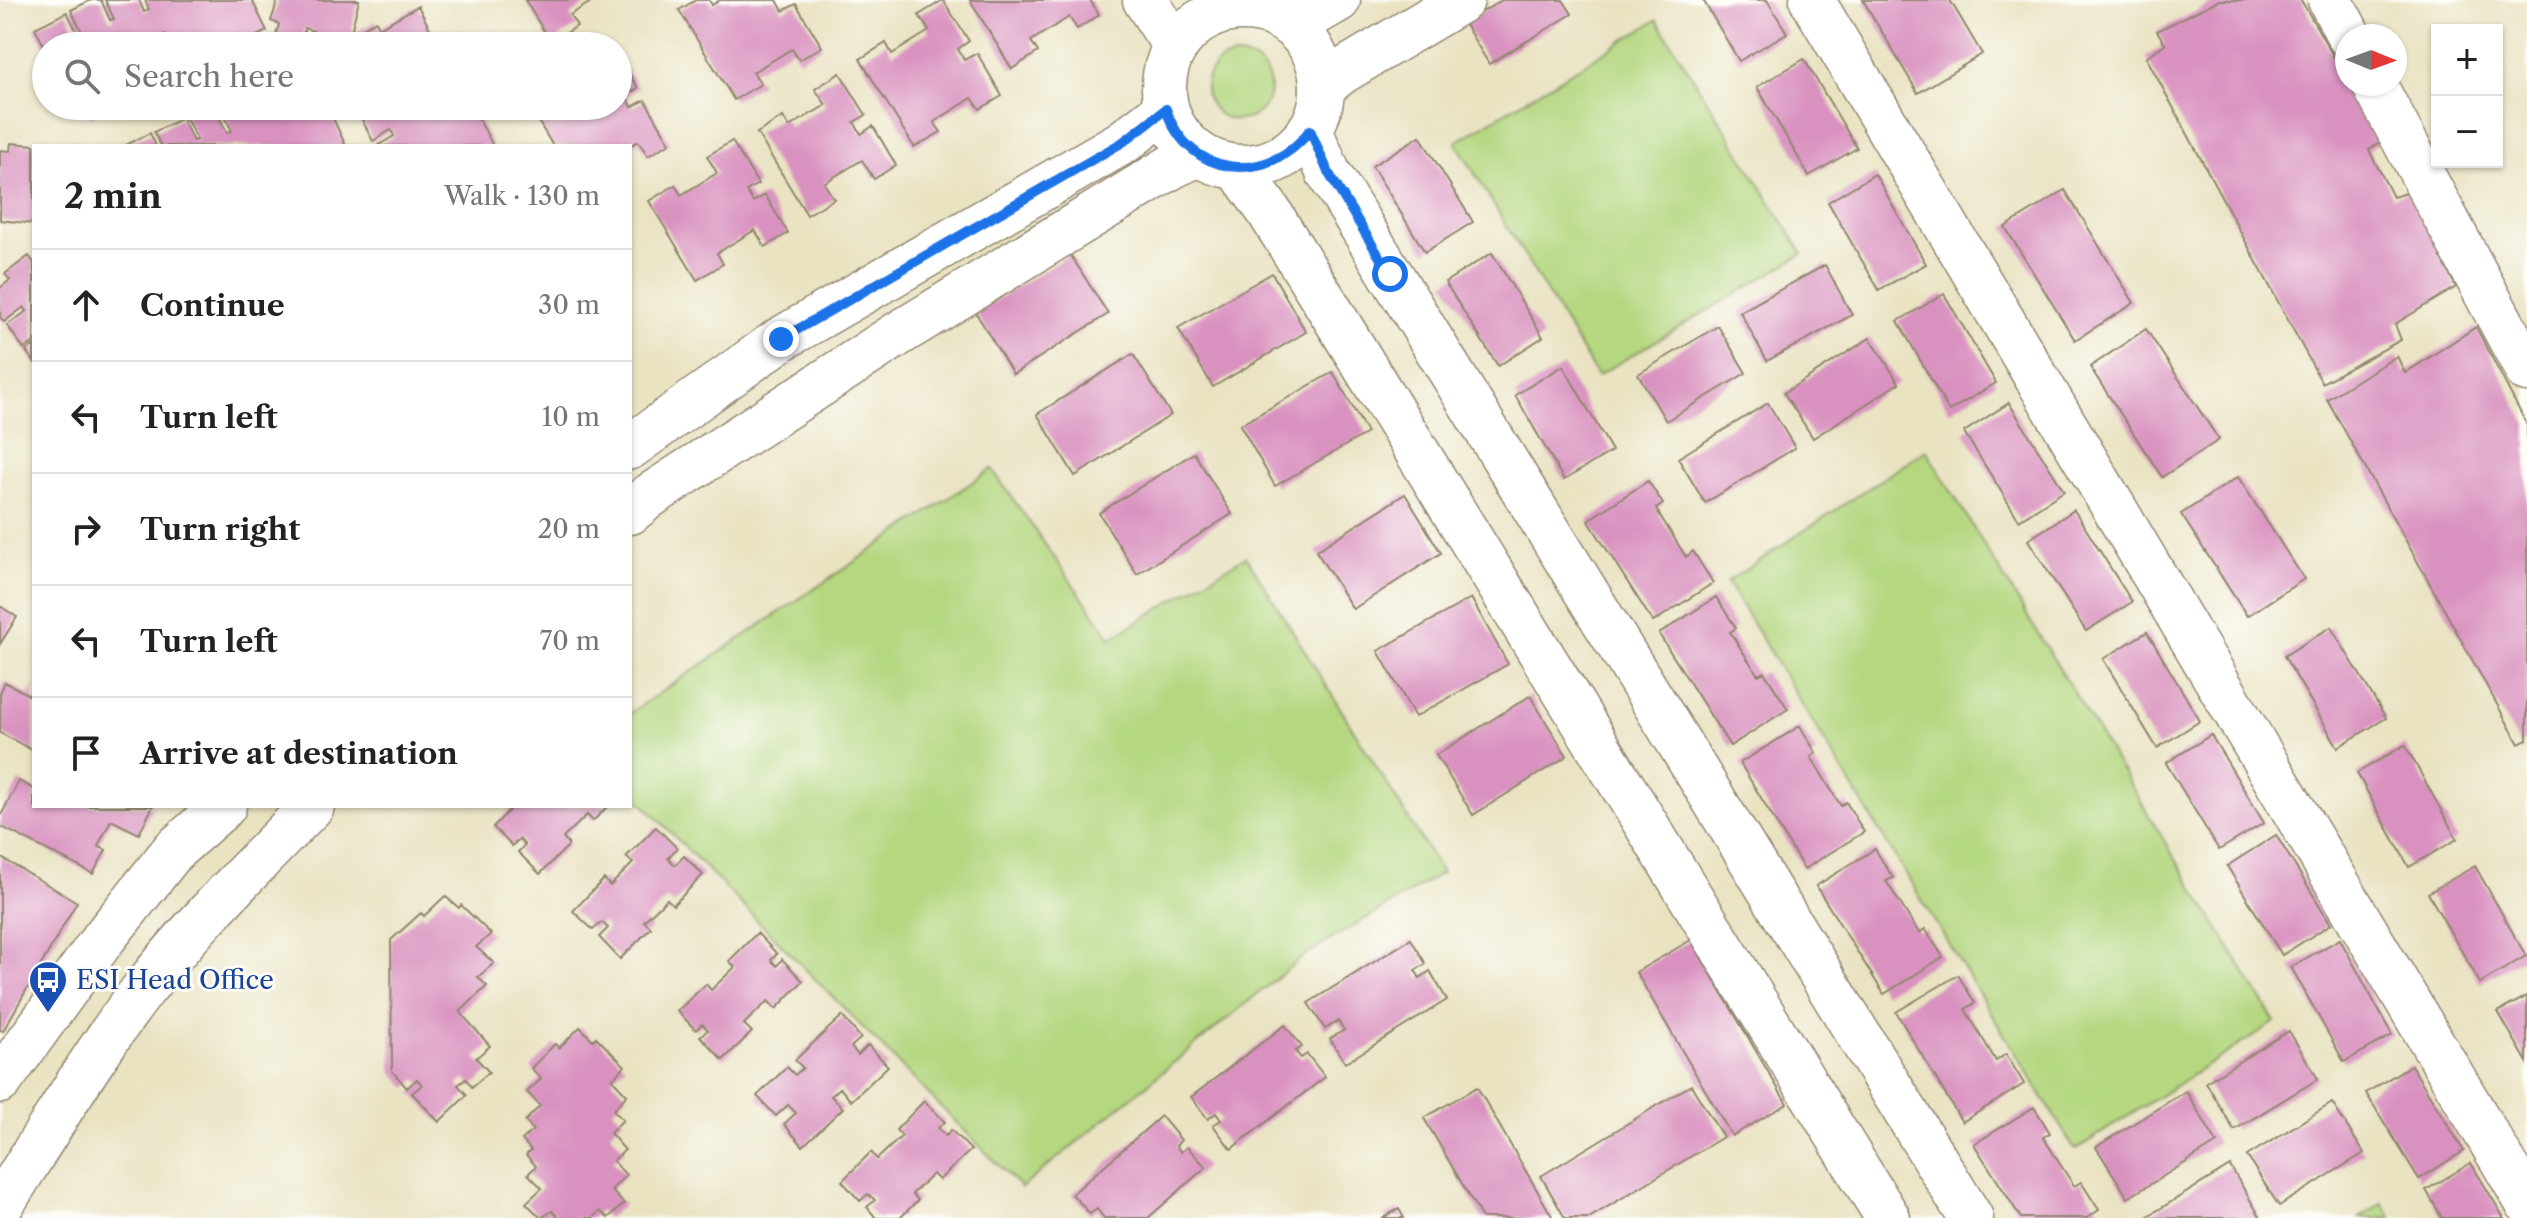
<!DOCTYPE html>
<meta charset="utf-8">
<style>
:root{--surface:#fff;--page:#f6f6f6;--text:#222;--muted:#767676;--line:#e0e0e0}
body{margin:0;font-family:"Libre Caslon Text",serif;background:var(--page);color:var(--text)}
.controls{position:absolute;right:24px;top:24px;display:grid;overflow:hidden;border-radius:0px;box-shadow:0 2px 6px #0004}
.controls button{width:72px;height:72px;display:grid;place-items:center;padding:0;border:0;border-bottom:2px solid var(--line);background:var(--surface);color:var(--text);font:40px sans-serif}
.compass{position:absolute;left:2335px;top:24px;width:72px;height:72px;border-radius:50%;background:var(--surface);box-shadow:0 2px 6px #0004;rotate:91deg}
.stop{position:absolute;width:24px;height:24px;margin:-18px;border:6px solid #1a73e8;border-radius:50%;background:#fff}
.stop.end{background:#1a73e8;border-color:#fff;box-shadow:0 2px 8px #0008}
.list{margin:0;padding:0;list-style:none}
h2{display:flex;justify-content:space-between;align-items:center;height:104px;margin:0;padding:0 32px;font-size:34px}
h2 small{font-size:26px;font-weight:400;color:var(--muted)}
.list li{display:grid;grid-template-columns:52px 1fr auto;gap:24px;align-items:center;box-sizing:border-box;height:112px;padding:0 32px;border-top:2px solid var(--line)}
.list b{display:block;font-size:30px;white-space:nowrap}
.list em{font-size:26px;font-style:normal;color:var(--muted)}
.icon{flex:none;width:44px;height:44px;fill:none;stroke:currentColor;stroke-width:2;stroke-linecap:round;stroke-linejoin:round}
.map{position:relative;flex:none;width:2527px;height:1218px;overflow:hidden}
.search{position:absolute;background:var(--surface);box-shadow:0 2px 6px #0004;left:32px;top:32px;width:600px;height:88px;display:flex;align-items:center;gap:20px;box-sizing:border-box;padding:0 28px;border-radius:44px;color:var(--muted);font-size:30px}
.panel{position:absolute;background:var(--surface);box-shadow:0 2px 6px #0004;left:32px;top:144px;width:600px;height:664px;border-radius:0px}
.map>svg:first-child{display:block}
.green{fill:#b4d780;stroke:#78804f;stroke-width:2}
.building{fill:#d991bf}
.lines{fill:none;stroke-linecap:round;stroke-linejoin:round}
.minor-casing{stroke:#928670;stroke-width:47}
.tertiary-casing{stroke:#928670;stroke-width:47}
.minor{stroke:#fff;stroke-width:44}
.tertiary{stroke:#fff;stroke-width:44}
.route{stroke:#1a73e8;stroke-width:10}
.labels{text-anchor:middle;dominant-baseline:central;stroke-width:6;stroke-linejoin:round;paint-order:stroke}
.transit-label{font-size:26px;fill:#164399;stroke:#fdfcf7;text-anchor:start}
</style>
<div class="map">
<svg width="2527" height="1218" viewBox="0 0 2527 1218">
<rect width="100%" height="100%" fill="#fdfcf7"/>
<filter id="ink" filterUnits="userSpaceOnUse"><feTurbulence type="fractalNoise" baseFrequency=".0125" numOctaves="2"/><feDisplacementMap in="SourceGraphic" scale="16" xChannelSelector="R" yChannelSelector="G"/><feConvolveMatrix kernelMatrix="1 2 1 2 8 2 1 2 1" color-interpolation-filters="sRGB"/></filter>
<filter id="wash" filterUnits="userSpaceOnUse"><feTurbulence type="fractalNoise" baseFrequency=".006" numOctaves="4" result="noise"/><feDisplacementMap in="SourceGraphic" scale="32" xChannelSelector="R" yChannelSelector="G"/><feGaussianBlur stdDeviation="1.8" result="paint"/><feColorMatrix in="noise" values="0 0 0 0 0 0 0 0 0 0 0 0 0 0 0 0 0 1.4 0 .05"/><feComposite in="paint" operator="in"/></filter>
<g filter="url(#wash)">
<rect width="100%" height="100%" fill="#e9e3c2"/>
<!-- green -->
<g class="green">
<path d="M1657,20L1803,254L1597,376L1456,142Z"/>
<circle cx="1238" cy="88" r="32"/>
<path d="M1926,450L2275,1022L2075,1150L1727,582Z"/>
<path d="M992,469L1111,638L1246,556L1442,873L1305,955L1021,1188L630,791V713Z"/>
<path d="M2382,1203L2392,1218H2360Z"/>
</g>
<g id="blocks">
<!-- building -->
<g class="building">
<path d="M91,0H101L110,20L114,19L105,0H139L144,12L149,9L145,0H252L267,31L236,46H171L165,34L155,39L158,46H44L35,28L67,12L79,36L83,34L71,10Z"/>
<path d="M278,0H359L352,28L354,33L376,21L379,28L418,6L431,31L428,33L432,40L436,39L439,46H308L313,31L305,28L300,46H273L279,24L271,21Z"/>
<path d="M525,0H594L570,15L577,26L551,43Z"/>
<path d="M696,0H709L712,5L720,0H777L783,11L796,4L822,47L799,60L792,49L753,72L761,84L734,100L679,10Z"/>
<path d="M943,0L969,41L958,49L964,60L977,53L1002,96L980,109L972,98L934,122L941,132L914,147L860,59L886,43L892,54L929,31L919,15Z"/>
<path d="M970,0H1090L1099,15L1077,29L1069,17L1031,41L1038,52L1012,69Z"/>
<path d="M1502,0H1563L1572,14L1489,64L1464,23Z"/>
<path d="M1703,0H1767L1787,33L1739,61Z"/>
<path d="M1863,0H1950L1982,54L1918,93Z"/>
<path d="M2219,0H2301L2382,141L2369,150L2393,197L2409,192L2456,287L2395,324L2401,340L2322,383L2146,57L2165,44L2157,31Z"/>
<path d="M618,56L638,88L626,96L632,107L645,100L670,143L648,156L638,141L630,146H553L529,106H618Z"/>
<path d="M1804,59L1857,148L1809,176L1757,87Z"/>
<path d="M840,73L866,115L854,122L861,134L873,126L896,165L874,179L862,160L824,183L834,199L807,215L757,133L783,117L789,127L826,105L815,89Z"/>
<path d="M73,106H113L90,117L85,108L75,112Z"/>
<path d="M205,106H214L227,133L232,131L220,106H254L257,112L259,111L256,106H340L330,112L346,146H161L154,132L182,118L193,141L197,140L185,116Z"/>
<path d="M379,106H472L493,146H377L394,136L391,130L373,141L360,116Z"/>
<path d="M150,133L156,146H124Z"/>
<path d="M1420,136L1473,222L1425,252L1372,166Z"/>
<path d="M732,141L758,184L746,191L753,202L765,195L788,233L765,247L755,230L717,253L723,264L697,280L649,201L675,185L681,195L717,173L707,156Z"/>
<path d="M11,143L34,145V224L0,220V150L10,151Z"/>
<path d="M1875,174L1926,264L1879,290L1828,202Z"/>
<path d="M2065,190L2134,303L2075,340L2005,227Z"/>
<path d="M1492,253L1543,337L1498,366L1445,282Z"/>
<path d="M1070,254L1108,314L1013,374L976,313Z"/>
<path d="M29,256L34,263V342L24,349L7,325L27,311L24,307L4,322L0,317V288L10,280L5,274Z"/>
<path d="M1825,265L1852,315L1767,361L1740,312Z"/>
<path d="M1272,273L1306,332L1213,387L1178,328Z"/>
<path d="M1944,294L1996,383L1949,411L1898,321Z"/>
<path d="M1718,326L1746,373L1666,421L1638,374Z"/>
<path d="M2476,327L2527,425V740L2519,744L2327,399L2397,356L2405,373Z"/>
<path d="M2146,329L2219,440L2162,477L2090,367Z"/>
<path d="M1870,338L1899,383L1813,438L1784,393Z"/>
<path d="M34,345V362L26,351Z"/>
<path d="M1133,354L1171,415L1075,476L1037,414Z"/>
<path d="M1563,366L1612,451L1564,480L1515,395Z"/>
<path d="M1333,372L1367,433L1275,486L1240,425Z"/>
<path d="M1768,403L1795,448L1705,503L1678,458Z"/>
<path d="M2009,403L2064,491L2019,520L1964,432Z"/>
<path d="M1194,453L1232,514L1137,574L1099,513Z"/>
<path d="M2238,477L2304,579L2247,616L2181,514Z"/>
<path d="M1648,481L1663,504L1656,509L1686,557L1693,551L1713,583L1653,622L1588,520Z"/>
<path d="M1405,494L1441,553L1353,609L1316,551Z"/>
<path d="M2074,510L2132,602L2086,631L2028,540Z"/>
<path d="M1716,597L1736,628L1730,632L1758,675L1764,672L1788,709L1730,746L1659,634Z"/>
<path d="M1471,598L1508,664L1415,717L1378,651Z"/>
<path d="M0,606L17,617L0,644Z"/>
<path d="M2331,627L2386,718L2338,747L2284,656Z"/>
<path d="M2147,632L2200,721L2157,748L2103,659Z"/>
<path d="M5,682L29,695L34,684V751L0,733V693Z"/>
<path d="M1530,696L1567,756L1473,815L1436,755Z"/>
<path d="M1800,726L1816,753L1811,757L1841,806L1846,802L1864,832L1804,869L1740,763Z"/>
<path d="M2211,735L2264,823L2219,850L2166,763Z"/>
<path d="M2405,745L2457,839L2409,867L2357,773Z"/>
<path d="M19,781L34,789V806H153L139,834L111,820L98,846L106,850L93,874L0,826V817Z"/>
<path d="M513,806H608L593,821L587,815L563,838L569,845L540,874L518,852L525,845L519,839L512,846L493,827Z"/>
<path d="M656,827L677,848L668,858L675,865L684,856L703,875L673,905L667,899L644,921L651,928L620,959L599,937L608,928L602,922L593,930L573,911L604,879L610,886L633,863L626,857Z"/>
<path d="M2276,835L2331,924L2282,955L2227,866Z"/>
<path d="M1875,849L1893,878L1886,881L1919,933L1925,929L1943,957L1884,994L1816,886Z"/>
<path d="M0,857L77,902L3,1031L0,1030Z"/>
<path d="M2475,866L2526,956L2480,983L2428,893Z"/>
<path d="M445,896L459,908L461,905L491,934L476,947L494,963L478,977L487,986L460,1012L490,1046L476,1058L489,1072L472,1087L466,1079L458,1085L467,1095L439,1122L412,1093L422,1085L417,1079L407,1088L392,1071L391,940L421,913L424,916Z"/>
<path d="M757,933L777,954L771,960L777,966L782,959L803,981L776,1009L768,1001L744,1024L752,1032L723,1060L700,1036L708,1030L702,1024L696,1030L677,1011L706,984L711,990L735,967L729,961Z"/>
<path d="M1411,939L1426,964L1415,970L1420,978L1430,971L1447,1000L1345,1063L1330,1039L1344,1030L1338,1021L1325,1029L1308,1003Z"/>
<path d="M2340,939L2392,1035L2344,1062L2291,967Z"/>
<path d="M1691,940L1787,1104L1732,1136L1636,972Z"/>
<path d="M1958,975L1975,1003L1965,1009L1996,1061L2006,1054L2024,1084L1962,1122L1896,1012Z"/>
<path d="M2527,996V1062L2498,1012Z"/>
<path d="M842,1016L861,1038L851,1047L858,1055L868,1045L888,1066L851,1101L840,1088L831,1096L843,1108L803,1146L784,1124L796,1113L788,1105L776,1116L757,1096L787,1067L795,1075L803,1068L795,1060Z"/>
<path d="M1285,1025L1302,1047L1295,1051L1301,1058L1307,1054L1325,1077L1231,1149L1213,1125L1221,1120L1216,1113L1208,1119L1191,1097Z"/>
<path d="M580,1027L593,1040L596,1037L625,1066L612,1079L627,1095L613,1110L623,1120L610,1133L625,1150L613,1161L626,1175L611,1190L624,1204L608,1218L600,1211L592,1218H556L557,1216L552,1211L541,1218L526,1203L542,1188L528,1174L536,1166L526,1155L531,1150L522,1140L533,1130L525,1121L540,1106L527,1092L541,1079L531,1068L555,1044L559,1048Z"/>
<path d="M2289,1031L2318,1079L2234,1130L2206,1082Z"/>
<path d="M2411,1065L2464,1151L2419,1179L2366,1093Z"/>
<path d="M1691,1085L1723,1137L1589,1218H1565L1541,1176Z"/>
<path d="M1477,1087L1553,1218H1482L1424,1118Z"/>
<path d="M2186,1091L2217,1143L2128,1198L2096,1147Z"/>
<path d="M924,1101L945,1122L938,1128L946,1136L951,1130L971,1150L939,1180L933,1174L912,1194L918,1200L900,1218H876L867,1207L875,1200L868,1194L860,1201L842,1181L871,1152L877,1159L902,1136L896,1130Z"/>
<path d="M2332,1103L2364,1153L2279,1206L2247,1156Z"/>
<path d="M2034,1107L2050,1133L2043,1137L2074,1186L2081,1182L2099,1210L2087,1218H2021L1974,1144Z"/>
<path d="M1161,1116L1181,1140L1176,1146L1181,1152L1187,1147L1206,1167L1148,1218H1104L1097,1209L1090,1214L1072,1194Z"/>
<path d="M2471,1163L2504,1218H2442L2426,1190Z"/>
<path d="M2230,1166L2261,1218H2145Z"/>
<path d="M1399,1209L1404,1218H1382Z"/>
</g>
</g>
</g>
<g filter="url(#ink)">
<use href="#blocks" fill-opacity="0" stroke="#928670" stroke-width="2"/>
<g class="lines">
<!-- minor casing -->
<g class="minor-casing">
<g id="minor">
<path d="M1145,0L1175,46"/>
<path d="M1230,0L1235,8"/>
<path d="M1812,0L2527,1202"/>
<path d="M2330,0L2349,36"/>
<path d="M1293,26L1338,0"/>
<path d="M2374,84L2527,370"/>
<path d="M1322,87L1343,71L1462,0"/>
</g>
</g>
<!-- tertiary casing -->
<g class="tertiary-casing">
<g id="tertiary">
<circle cx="1243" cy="88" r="79"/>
<path d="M1310,130L1328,172L1971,1218"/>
<path d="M1238,168L1268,210L1327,305L1888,1218"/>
<path d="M630,447L781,339L1123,142L1166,109"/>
<path d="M630,512L648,497L898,334L1173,166L1199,154"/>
<path d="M0,1081L103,939L174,850L224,806"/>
<path d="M0,1207C45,1136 91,1057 142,991C193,925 254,866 312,806"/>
</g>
</g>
<!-- minor -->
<use href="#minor" class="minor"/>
<!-- tertiary -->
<use href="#tertiary" class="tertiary"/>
</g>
</g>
<g class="lines" filter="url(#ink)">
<!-- route -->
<path class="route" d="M781,339L1123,142L1166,109C1188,178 1269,186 1310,130L1328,172L1390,274"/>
</g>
<!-- icons -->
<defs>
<g id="bus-pin" transform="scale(2)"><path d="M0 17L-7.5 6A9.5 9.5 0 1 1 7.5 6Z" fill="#1a4fb4" stroke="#fdfcf7"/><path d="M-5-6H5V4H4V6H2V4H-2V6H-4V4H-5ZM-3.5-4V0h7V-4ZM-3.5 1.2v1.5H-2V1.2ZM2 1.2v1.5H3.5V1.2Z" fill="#fff"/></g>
</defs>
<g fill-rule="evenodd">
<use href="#bus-pin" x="48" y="980"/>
</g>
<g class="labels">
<!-- transit labels -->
<g class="transit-label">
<text x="76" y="980">ESI Head Office</text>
</g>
</g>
</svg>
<div class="controls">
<button>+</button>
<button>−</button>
</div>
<svg class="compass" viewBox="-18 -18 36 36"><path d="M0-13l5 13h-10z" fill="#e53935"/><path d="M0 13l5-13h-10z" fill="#767676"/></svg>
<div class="stop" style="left:1390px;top:274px"></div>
<div class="stop end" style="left:781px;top:339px"></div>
<div class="search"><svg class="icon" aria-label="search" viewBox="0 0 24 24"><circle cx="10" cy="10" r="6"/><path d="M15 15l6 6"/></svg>Search here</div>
<section class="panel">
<h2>2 min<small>Walk · 130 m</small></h2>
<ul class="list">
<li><svg class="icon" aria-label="ahead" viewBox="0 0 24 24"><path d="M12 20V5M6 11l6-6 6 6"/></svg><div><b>Continue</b></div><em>30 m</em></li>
<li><svg class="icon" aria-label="left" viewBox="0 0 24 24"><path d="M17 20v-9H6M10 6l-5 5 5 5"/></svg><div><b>Turn left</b></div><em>10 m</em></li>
<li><svg class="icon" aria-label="right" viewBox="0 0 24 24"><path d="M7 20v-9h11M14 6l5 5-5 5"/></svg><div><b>Turn right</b></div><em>20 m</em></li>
<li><svg class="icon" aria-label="left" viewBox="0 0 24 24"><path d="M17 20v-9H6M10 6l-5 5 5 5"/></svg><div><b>Turn left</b></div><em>70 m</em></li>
<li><svg class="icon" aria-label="arrive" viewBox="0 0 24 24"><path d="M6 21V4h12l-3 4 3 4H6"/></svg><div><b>Arrive at destination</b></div></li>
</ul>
</section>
</div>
